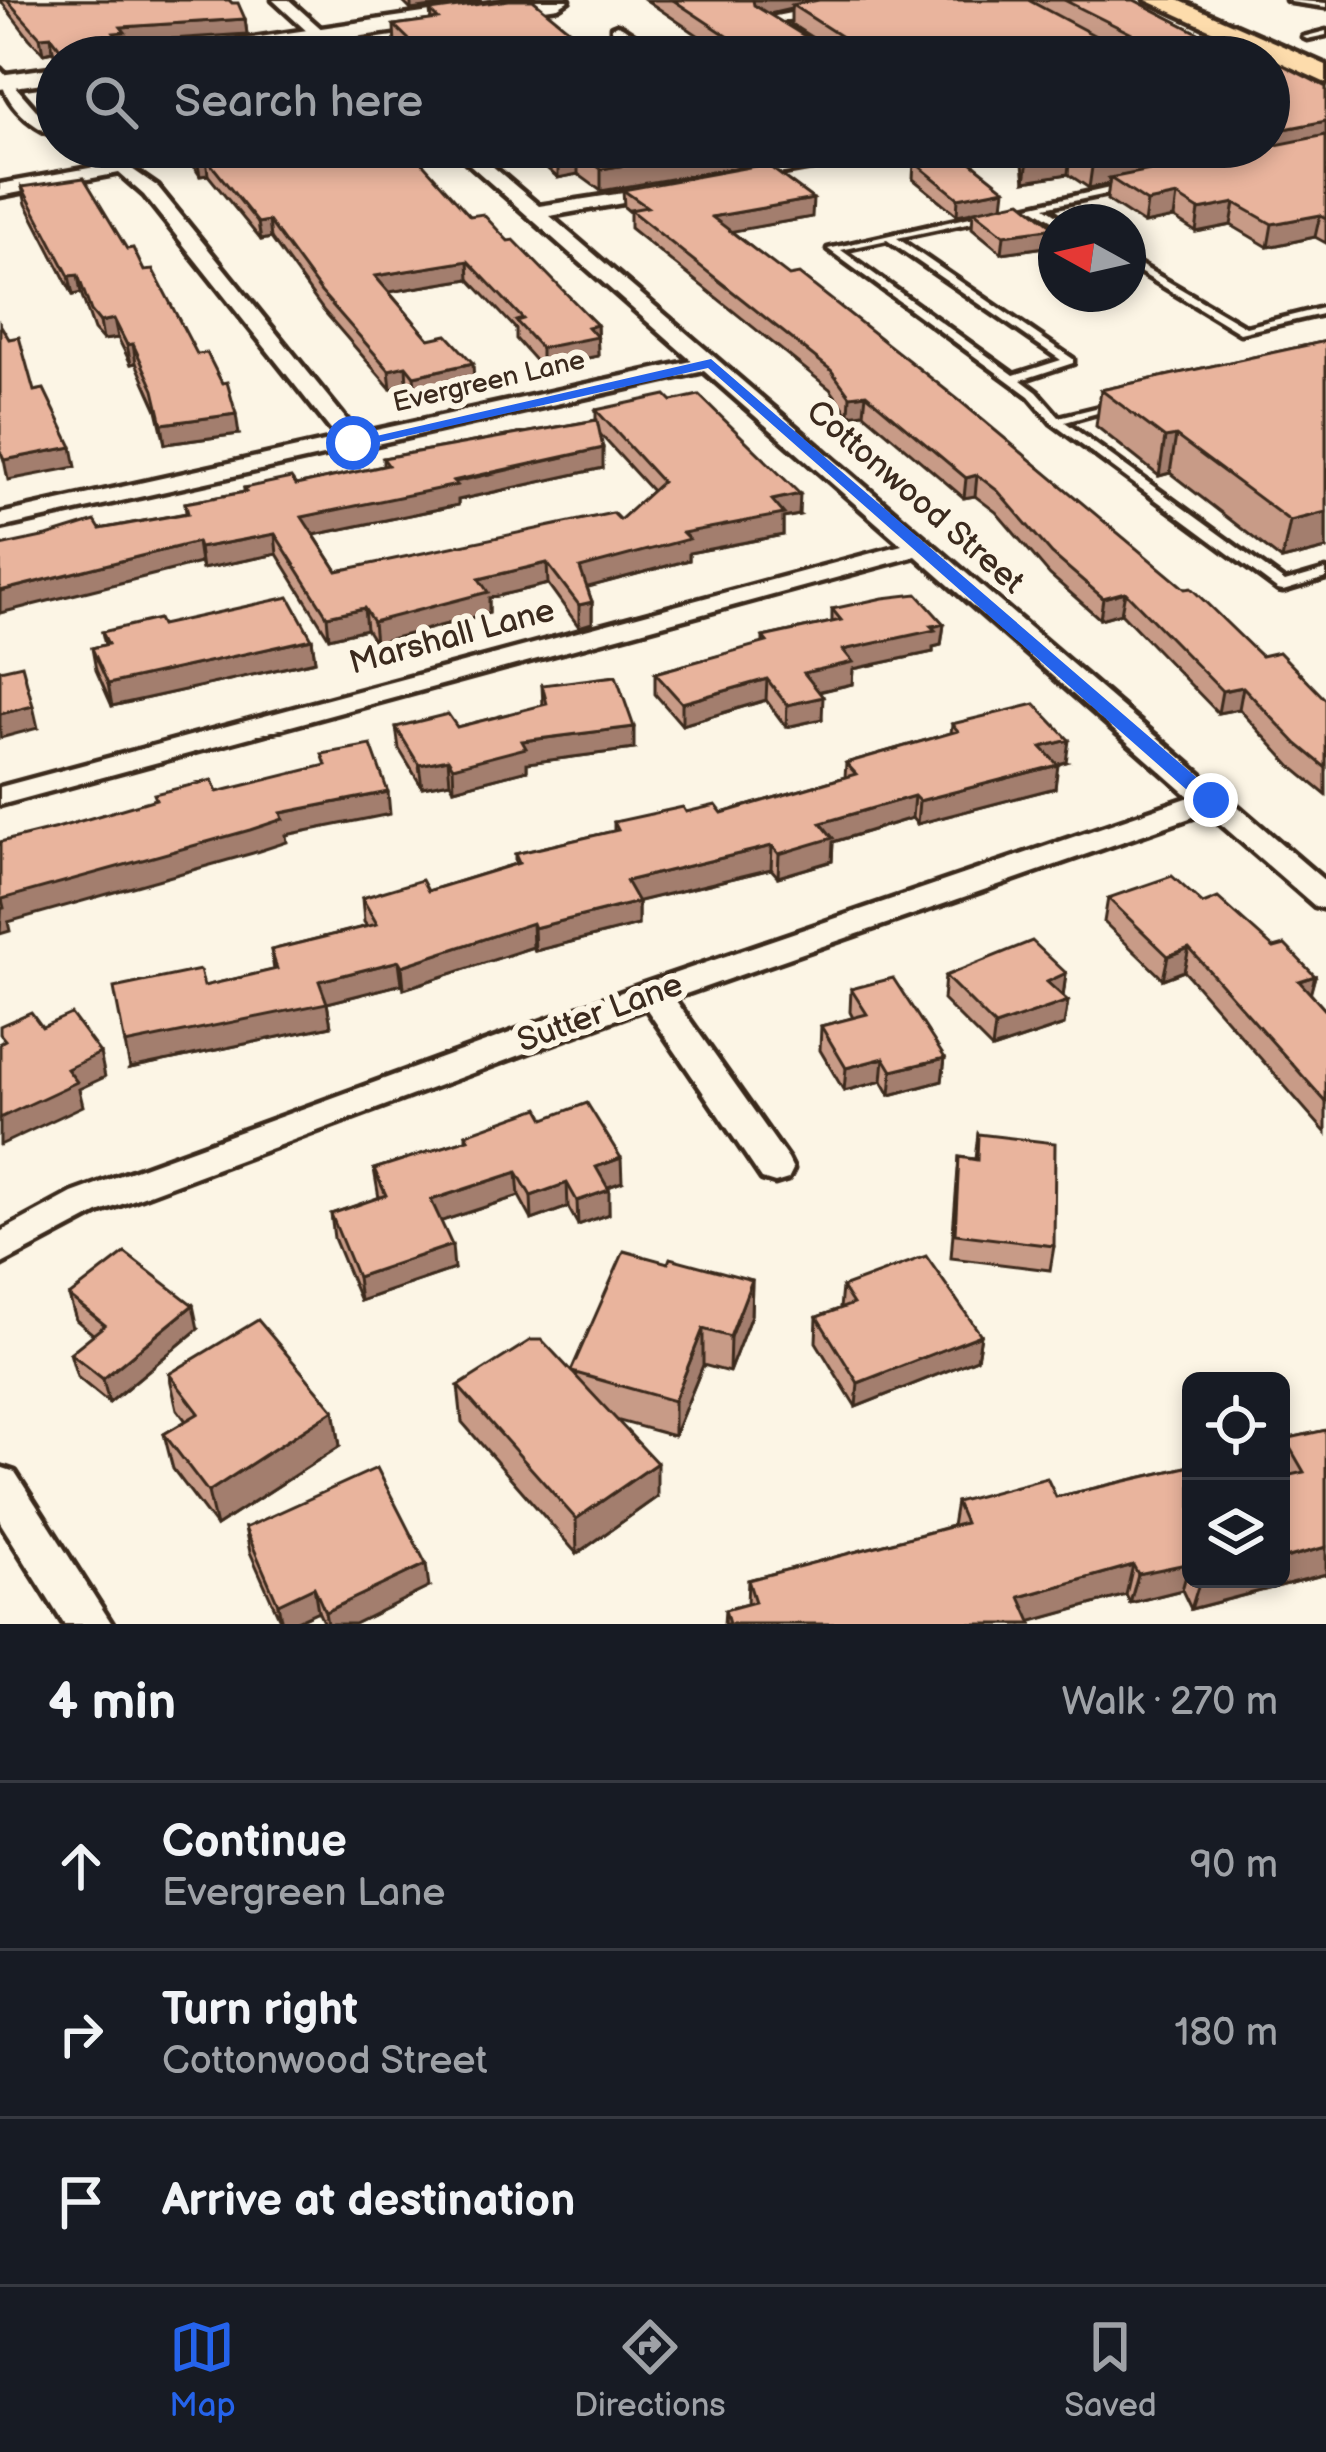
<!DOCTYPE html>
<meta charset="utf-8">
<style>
:root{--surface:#171b24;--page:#20242c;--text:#f1f3f6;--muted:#9ea1a6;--line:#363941;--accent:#2563eb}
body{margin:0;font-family:"Balsamiq Sans",sans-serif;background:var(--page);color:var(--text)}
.controls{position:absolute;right:36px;bottom:36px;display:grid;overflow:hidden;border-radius:18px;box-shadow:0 6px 18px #0003}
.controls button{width:108px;height:108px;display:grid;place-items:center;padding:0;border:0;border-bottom:3px solid var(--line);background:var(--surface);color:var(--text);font:60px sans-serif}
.compass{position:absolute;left:1038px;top:204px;width:108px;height:108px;border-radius:50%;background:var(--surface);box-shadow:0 6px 18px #0003;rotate:278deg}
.stop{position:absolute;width:36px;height:36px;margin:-27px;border:9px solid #2563eb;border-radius:50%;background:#fff}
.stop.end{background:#2563eb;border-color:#fff;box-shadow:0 3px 12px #0008}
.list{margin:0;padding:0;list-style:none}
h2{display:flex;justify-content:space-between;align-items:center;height:156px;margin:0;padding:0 48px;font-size:51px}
h2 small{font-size:39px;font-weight:400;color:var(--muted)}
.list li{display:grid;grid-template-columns:78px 1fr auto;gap:36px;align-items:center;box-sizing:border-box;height:168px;padding:0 48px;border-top:3px solid var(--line)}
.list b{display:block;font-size:45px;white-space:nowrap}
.list p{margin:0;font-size:39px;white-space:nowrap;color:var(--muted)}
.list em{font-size:39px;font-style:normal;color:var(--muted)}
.icon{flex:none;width:66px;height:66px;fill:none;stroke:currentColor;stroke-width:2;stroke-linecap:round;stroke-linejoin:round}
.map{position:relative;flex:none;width:1326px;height:1624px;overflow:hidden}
.search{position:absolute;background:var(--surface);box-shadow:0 6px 18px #0003;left:36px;right:36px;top:36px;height:132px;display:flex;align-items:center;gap:30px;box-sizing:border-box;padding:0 42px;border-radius:66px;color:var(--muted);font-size:45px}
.sheet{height:660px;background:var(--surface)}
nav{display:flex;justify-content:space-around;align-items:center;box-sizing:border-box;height:168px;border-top:3px solid var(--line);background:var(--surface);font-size:33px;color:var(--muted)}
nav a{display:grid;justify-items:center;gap:6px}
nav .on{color:var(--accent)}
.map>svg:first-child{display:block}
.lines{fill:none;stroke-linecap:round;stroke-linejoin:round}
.service-casing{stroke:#3b2a1e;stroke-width:9}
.minor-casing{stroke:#3b2a1e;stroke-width:9}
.secondary-casing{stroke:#3b2a1e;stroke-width:9}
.primary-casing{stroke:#3b2a1e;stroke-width:9}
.service{fill:#fcf5e5;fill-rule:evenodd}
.minor{fill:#fcf5e5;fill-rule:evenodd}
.secondary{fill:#fcf5e5;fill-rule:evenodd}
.primary{fill:#fddcac;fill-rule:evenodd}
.wall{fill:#c89b87;stroke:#3b2a1e;stroke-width:3;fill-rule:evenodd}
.shaded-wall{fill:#a37e6e;stroke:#3b2a1e;stroke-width:3}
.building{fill:#e9b49d;stroke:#3b2a1e;stroke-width:3}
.route{fill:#2563eb}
.labels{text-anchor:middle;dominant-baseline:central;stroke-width:12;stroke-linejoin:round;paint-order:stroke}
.far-street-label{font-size:27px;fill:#3b2a1e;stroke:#fcf5e5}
.street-label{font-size:33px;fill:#3b2a1e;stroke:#fcf5e5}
</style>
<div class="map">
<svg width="1326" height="1624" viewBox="0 0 1326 1624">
<rect width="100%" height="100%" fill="#fcf5e5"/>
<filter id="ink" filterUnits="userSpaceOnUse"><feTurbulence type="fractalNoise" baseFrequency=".00833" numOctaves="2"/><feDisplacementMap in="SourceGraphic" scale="24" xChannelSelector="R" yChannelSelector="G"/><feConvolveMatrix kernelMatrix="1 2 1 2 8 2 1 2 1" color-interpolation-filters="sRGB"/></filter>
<g filter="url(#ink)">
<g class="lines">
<!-- service casing -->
<g class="service-casing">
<g id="service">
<path d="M1287,0L1326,3V7L1291,2Z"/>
<path d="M1326,31V35L1307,39L1303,37Z"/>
<path d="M1123,185L1128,188L1126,190L1045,207L1068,222H1056L1035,209L1012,214L1007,211Z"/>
<path d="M988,213L991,214V218L897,238L1073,359V363L1021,380L1037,392L1059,417L1116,403L1122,406L1065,422L1285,582L1326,570V578L1283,591L1278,590L1052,423L1029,396L828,249ZM887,240L1061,360L1014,375L841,250Z"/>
<path d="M1128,258L1246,327L1326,307V313L1240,333L1128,265Z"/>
</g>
</g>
<!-- minor casing -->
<g class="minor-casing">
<g id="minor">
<path d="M273,0H289L353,57H335Z"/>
<path d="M855,0H888L778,22L834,57H815L756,20Z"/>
<path d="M617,25L622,27L667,57H648L612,33V27Z"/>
<path d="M0,69L36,110L57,124V137C29,126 0,100 0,69Z"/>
<path d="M78,147H100L158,187L358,434L692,361L450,147H470L539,206L669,186L671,190L662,196L550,216L1326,882V909L1315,906L1207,812L674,998L788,1159L793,1169L788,1179L775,1183L762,1179L646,1008L98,1213L0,1265V1232L72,1193L641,985L1190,797L916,556L0,805V787L902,545L704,371L0,528V514L338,439L144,195L119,173L0,196V184L106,165Z"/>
<path d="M968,147H1008C999,155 977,155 968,147Z"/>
<path d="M833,154L839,155V163L733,182L724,177Z"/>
<path d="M0,1467L15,1472L112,1624H64L0,1522Z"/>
</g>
</g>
<!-- secondary casing -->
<g class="secondary-casing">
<g id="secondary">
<path d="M512,0H569L558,7L220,57H160L172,50Z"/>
<path d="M57,67V81L0,89V75Z"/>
</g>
</g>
<!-- primary casing -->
<g class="primary-casing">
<path id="primary" d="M1146,0H1178L1326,65V83Z"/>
</g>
<!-- service -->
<use href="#service" class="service"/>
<!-- minor -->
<use href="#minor" class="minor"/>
<!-- secondary -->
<use href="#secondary" class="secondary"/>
<!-- primary -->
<use href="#primary" class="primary"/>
</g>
<!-- wall -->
<g class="wall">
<path d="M0,0H229L245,19L247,34L127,42V47H125L133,57H58L53,51L43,53L29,38Z"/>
<path d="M401,0H481L411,10Z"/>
<path d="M646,0H1134L1235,52L1268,57H842L791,24V9L769,14L810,57H730Z"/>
<path d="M430,11L603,57H408L395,45L394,25L431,20Z"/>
<path d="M1326,87V243L1315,237L1268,247L1231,225L1196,232L1174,218L1144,224L1107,200L1109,184L1089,188L1068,174L1025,181L1021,147H1269Z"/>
<path d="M174,147H395L470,216L508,241L597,325L598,356L541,367L516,339V329L469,279L389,292L429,339L474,382L416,395L407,385L391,389L323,310L271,238L261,240L208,175L200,176L189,159L182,160Z"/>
<path d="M522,147H747L746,166L601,191L578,174L558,178Z"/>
<path d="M914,162L1055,228L1053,246L1002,253L972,228L973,212L957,215L913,179Z"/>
<path d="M22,187L127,249L144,271L239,434L165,444L157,410L136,363L131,364L118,338L103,340L94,330L81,293L73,295L26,204Z"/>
<path d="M623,190L812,217L731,231L1261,656L1326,700V795L1292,767L1239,709L1218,713L1121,613L1100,619L1050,575L996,512L975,496L964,498L864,413L849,415L830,389L630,228V212L624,207Z"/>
<path d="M1326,341V549L1282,560L1170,473L1159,476L1096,426L1101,390Z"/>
<path d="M596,410L799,515L783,518V535L689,553V560L587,587L592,602V623L579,627L548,584L489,598V613L375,643L366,629L329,638L277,554L202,569L200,563L100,529L186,513L185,503L244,492V488L296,485L383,466V458L596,420ZM599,433L652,491L620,520L337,571L314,535L458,505V500L603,468Z"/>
<path d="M832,609L944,624L941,645L933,647V652L853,669L852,684L819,692L822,719L786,727L766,700L682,725L655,694V673L763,644V637L832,622Z"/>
<path d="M161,625L312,639L315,661L112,706L96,670L92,648L105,645L102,632Z"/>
<path d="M542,685L634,749L527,763V770L454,789L450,782L422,787L399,749L396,727H457L543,706Z"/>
<path d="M952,724L1066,762L1057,764L1055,788L917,824L912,818L833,842L832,861L778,877L771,869L638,901V925L535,951L533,947L404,989L402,984L327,1003L331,1026L130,1068L204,986L274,970L271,950L367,926L364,922L362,898L428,891L515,864V854L614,831V822L686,812L722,813L845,777L846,763L951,733Z"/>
<path d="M1108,898L1203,904L1315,976L1310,993L1326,1011V1133L1184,971L1163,979L1104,922Z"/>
<path d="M1066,973L1063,997L1068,1001L1064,1025L992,1049L943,1000L945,976Z"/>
<path d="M851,989L945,1058L942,1081L890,1095L882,1081L844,1091L820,1050L821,1026L853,1018L850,1012Z"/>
<path d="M545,1119L622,1182L608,1187L609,1214L578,1225L568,1207L532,1220L519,1196L441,1221L454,1269L360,1301L334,1238L331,1214L379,1198L374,1169L466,1140V1134Z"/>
<path d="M978,1134L1054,1246L1050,1270L951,1258L959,1157L975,1159Z"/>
<path d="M668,1263L752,1280L751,1315L729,1372L703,1365L674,1436L616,1420L657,1497L577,1554L462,1422L458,1386L571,1371Z"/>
<path d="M842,1287L981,1335L977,1359L856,1407L816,1342L817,1317L840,1309Z"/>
<path d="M69,1296L198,1329L109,1403L77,1377L70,1353L94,1335L76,1320Z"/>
<path d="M169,1374L334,1410L340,1446L216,1526L173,1469L164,1434L186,1421L177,1409Z"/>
<path d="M1326,1430V1574L1191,1609L1182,1590L1130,1603L1126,1595L1031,1621L1032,1624H724L725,1610L747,1604L748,1580L952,1526L956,1502L1056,1497L1191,1466V1579H1281V1454L1285,1439Z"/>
<path d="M245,1528L429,1587L354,1624H324L318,1611L290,1624H282L250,1552Z"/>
</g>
<!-- shaded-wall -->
<g class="shaded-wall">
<path d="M411,0H481L411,10Z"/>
<path d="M753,0H834L792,5L791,9L752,18Z"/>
<path d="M245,19L247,34L127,42V47L116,49L114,33L121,27Z"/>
<path d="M51,36L53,51L43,53L40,37Z"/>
<path d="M811,40L810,57H778V55Z"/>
<path d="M1326,121V141L1110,178L1109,184L1089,188L1092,167L1193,147H1269V132Z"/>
<path d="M181,147H187L189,159L182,160Z"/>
<path d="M735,147H747L746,166L601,191V169Z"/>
<path d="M578,153V174L558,178V157Z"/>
<path d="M1070,153L1068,174L1025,181L1028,160Z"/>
<path d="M206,158L208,175L200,176L197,159Z"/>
<path d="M1005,189L1003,206L957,215L958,198Z"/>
<path d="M1177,196L1174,218L1144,224L1147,202Z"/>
<path d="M813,199L812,217L712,235V217Z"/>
<path d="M1235,203L1231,225L1196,232L1199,210Z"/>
<path d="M1320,215L1315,237L1268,247L1272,224Z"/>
<path d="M269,221L271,238L261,240L258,223Z"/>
<path d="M1055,228L1053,246L1002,253L1004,235Z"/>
<path d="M468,261L469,279L377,294L375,276Z"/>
<path d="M78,275L81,293L73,295L69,276Z"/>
<path d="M114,319L118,338L103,340L100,322Z"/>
<path d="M597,325L598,356L541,367V348L588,327Z"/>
<path d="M133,344L136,363L131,364L127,345Z"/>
<path d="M473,363L474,382L416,395L414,376Z"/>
<path d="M406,366L407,385L391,389L389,370Z"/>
<path d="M866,394L864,413L849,415L850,396Z"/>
<path d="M236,414L239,434L165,444L162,424Z"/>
<path d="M1176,436L1170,473L1159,476L1165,438Z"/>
<path d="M72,447L76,467L8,480L4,460Z"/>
<path d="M603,448V468L458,500V505L304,537L302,517Z"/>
<path d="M977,475L975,496L964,498L966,478Z"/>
<path d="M800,494L799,515L783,518V535L689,553V560L581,589L580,568L772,500Z"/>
<path d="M1326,512V549L1282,560L1290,521Z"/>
<path d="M275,534L277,554L202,569L199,548Z"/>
<path d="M197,542L200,563L0,613V591Z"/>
<path d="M547,563L548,584L489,598V613L375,643L373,622L479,579Z"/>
<path d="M1125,592L1121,613L1100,619L1103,598Z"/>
<path d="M592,602V623L579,627V605Z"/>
<path d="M364,608L366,629L329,638L327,616Z"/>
<path d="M944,624L941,645L933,647V652L853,669L852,684L803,695L804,673L843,650Z"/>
<path d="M312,639L315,661L112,706L108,684Z"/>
<path d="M767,679L766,700L682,725V703Z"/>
<path d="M1243,687L1239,709L1218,713L1222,691Z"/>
<path d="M823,697L822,719L786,727L787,705Z"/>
<path d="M33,706L38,728L0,738V714Z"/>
<path d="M634,727V749L527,763V770L454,789L453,767L522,741Z"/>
<path d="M1069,740L1066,762L1038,769L1041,747Z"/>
<path d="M448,759L450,782L422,787L419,765Z"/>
<path d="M1058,765L1055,788L917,824L919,801Z"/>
<path d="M388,792L390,814L286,835L287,842L253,853L8,922L10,931L0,934L2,899L281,813Z"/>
<path d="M914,796L912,818L833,842L832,861L778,877L779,854L821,823Z"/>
<path d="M772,846L771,869L627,904L626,881Z"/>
<path d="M638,902V925L535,951L534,928Z"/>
<path d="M532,923L533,947L404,989L402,966Z"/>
<path d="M1189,948L1184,971L1163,979L1168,956Z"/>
<path d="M399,961L402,984L327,1003L331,1026L130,1068L125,1044L319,981Z"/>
<path d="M1066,973L1063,997L1047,982Z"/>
<path d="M1315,976L1309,999L1299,981Z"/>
<path d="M1068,1001L1064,1025L992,1049L995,1026Z"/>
<path d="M100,1053L105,1077L79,1089L83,1106L0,1145V1118L67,1069Z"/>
<path d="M884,1058L882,1081L844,1091L846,1068Z"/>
<path d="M945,1058L942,1081L890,1095L892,1071Z"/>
<path d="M621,1158L622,1182L597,1191L596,1167Z"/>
<path d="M517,1172L519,1196L433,1224L431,1200Z"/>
<path d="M567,1183L568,1207L532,1220L531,1196Z"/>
<path d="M609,1190V1214L578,1225L577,1201Z"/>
<path d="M452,1245L454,1269L360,1301L357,1277Z"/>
<path d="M752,1280L751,1315L729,1372L730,1337Z"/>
<path d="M193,1305L198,1329L109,1403L103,1379Z"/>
<path d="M703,1329V1365L674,1436V1401Z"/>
<path d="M981,1335L977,1359L856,1407L858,1383Z"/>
<path d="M334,1410L340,1446L216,1526L208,1492Z"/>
<path d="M657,1463V1497L577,1554L576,1519Z"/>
<path d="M1326,1547V1574L1191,1609L1200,1580L1281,1579V1559Z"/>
<path d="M1190,1561L1182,1590L1130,1603L1138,1574Z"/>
<path d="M426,1564L429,1587L354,1624H327L325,1612Z"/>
<path d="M1133,1565L1126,1595L1022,1624L1020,1597Z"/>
<path d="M314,1587L318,1611L290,1624H282L278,1604Z"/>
</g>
<!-- building -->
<g class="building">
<path d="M7,0H229L232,3H238L245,19L121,27L125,32L114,33L133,57H67L51,36L40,37Z"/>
<path d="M509,0H533L603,57H427L394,25L438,19L430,11Z"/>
<path d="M673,0H753L754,5L811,40L778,55L780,57H757H759Z"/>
<path d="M819,0H1028L1107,42L1133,40L1132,34L1064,0H1134L1235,52L1253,50L1268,57H873L792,5Z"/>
<path d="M261,40L276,56L292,54L294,57H228L219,46Z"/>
<path d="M1269,58L1326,87V121L1269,132Z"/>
<path d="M1326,135V218L1320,215L1272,224L1235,203L1199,210L1177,196L1147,202L1110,178Z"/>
<path d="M190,147H395L406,158L417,157L470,216L483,214L508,241L514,240L597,325L588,327L597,337L541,348L516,321L523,319L468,261L375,276L429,339L447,335L473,363L414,376L406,366L389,370L321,292L269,221L258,223L206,158L197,159Z"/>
<path d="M546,147H735L601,169L578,153L558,157Z"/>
<path d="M1026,147H1193L1092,167L1070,153L1028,160Z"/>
<path d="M961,154L1005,189L958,198L914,162Z"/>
<path d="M766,164L813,199L712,217L789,276L799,274L960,401L1185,589L1191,588L1261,656L1279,652L1326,700V768L1297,744L1243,687L1222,691L1125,592L1103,598L1052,554L998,491L977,475L966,478L866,394L850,396L831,370L630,210L647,207L623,190Z"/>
<path d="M84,178L127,249L133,248L144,271L153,270L197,354L207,353L222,383L227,382L236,414L162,424L154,390L133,344L127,345L114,319L100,322L91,311L78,275L69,276L22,187Z"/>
<path d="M1021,201L1055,228L1004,235L974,211Z"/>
<path d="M0,324L9,339L19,337L34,391L44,389L72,447L4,460L0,451Z"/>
<path d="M1326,341V512L1290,521L1176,436L1165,438L1101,390Z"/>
<path d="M666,395L672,401L699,395L800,494L772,500L784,514L683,533L689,539L580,568L592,602L579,605L547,563L479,579L488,592L373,622L364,608L327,616L275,534L199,548L197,542L0,591V546L47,536L95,521L100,529L188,513L185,503L246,492L244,488L291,478L296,485L388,465L383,458L597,420L603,448L453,481L457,485L302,517L337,571L613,513L620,520L662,482L596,410Z"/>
<path d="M917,594L944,624L931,626L935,630L843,650L853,662L804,673L823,697L787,705L767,679L682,703L655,673L767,642L763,637L841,620L832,609L883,598Z"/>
<path d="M289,597L312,639L108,684L92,648L108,644L102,632L158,619L161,625Z"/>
<path d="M22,665L33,706L0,714V670Z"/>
<path d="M616,676L634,727L522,741L526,748L453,767L448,759L419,765L396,727L448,714L457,727L547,704L542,685Z"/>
<path d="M1035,704L1069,740L1041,747L1058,765L919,801L914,796L821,823L833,838L779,854L772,846L626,881L638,902L534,928L532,923L402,966L399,961L319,981L327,1003L125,1044L114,988L200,970L204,986L277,969L271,950L377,924L362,898L422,880L428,891L519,863L515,854L618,830L614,822L683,807L686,812L716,805L722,813L856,774L846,763L958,731L952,724Z"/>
<path d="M371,745L388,792L281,813L283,819L250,830L2,899L4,908L0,909V842L57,828L156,799L154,794L212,780L217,792L326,765L322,754Z"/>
<path d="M1172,876L1203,904L1218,898L1274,948L1285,945L1315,976L1299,981L1326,1011V1102L1189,948L1168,956L1108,898Z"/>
<path d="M1032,941L1066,973L1047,982L1068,1001L995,1026L945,976Z"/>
<path d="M893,978L945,1058L892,1071L884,1058L846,1068L821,1026L867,1014L851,989Z"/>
<path d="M31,1012L42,1027L71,1014L100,1053L67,1069L77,1082L0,1118V1043L5,1040L0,1034V1026Z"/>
<path d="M587,1103L621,1158L596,1167L609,1190L577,1201L567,1183L531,1196L517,1172L431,1200L452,1245L357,1277L331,1214L386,1195L374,1169L469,1139L466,1134L539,1108L545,1119Z"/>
<path d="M978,1134L1055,1143L1054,1246L955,1234L959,1157L977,1160Z"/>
<path d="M624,1251L668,1263L670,1258L752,1280L730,1337L703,1329L674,1401L572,1372L657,1463L576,1519L458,1386L531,1340H542L571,1371Z"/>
<path d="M125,1253L193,1305L103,1379L70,1353L105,1325L69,1296Z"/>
<path d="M926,1256L981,1335L858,1383L817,1317L853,1304L842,1287Z"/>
<path d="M258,1320L334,1410L208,1492L164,1434L199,1413L169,1374Z"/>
<path d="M1326,1430V1547L1281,1559V1477L1304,1472L1285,1439Z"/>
<path d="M1191,1466V1563L1138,1574L1133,1565L1020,1597L1032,1624H729L725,1610L755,1602L748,1580L965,1523L956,1502L1047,1478L1056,1497Z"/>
<path d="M377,1468L426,1564L325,1612L314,1587L278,1604L245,1528Z"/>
</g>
</g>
<!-- route -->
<path class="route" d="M711,359L1218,796V805H1204L708,368L353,448L346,443Z"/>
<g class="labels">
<!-- far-street labels -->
<g class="far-street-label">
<text transform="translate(489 382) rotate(-13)">Evergreen Lane</text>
</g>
<!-- street labels -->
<g class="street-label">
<text transform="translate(915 497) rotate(41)">Cottonwood Street</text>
<text transform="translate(452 637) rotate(-15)">Marshall Lane</text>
<text transform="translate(600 1013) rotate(-20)">Sutter Lane</text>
</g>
</g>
</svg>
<div class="controls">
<button><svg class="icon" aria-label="locate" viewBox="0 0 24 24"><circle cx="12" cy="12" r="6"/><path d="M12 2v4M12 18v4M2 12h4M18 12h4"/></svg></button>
<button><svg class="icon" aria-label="layers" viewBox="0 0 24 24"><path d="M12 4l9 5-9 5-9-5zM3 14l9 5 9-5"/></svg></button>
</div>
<svg class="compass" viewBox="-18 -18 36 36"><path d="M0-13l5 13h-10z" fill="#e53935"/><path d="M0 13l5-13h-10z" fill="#9ea1a6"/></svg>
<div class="stop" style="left:353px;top:443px"></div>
<div class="stop end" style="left:1211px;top:800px"></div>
<div class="search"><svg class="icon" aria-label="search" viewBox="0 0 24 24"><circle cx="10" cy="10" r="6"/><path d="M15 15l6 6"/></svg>Search here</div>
</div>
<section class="sheet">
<h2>4 min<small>Walk · 270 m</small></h2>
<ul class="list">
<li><svg class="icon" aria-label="ahead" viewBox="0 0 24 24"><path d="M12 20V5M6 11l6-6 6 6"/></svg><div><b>Continue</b><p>Evergreen Lane</p></div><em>90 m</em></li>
<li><svg class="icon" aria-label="right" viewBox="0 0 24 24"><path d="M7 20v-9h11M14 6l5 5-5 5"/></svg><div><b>Turn right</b><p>Cottonwood Street</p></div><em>180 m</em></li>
<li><svg class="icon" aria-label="arrive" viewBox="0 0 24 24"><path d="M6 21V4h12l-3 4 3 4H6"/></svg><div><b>Arrive at destination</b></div></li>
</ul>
</section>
<nav>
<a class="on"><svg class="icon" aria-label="map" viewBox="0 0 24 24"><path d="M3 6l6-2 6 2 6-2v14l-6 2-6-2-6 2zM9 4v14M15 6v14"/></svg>Map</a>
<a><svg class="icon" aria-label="directions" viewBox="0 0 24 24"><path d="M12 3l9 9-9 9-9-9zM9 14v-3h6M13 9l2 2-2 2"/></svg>Directions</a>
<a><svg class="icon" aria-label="saved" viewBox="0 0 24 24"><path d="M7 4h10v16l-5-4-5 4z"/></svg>Saved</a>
</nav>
